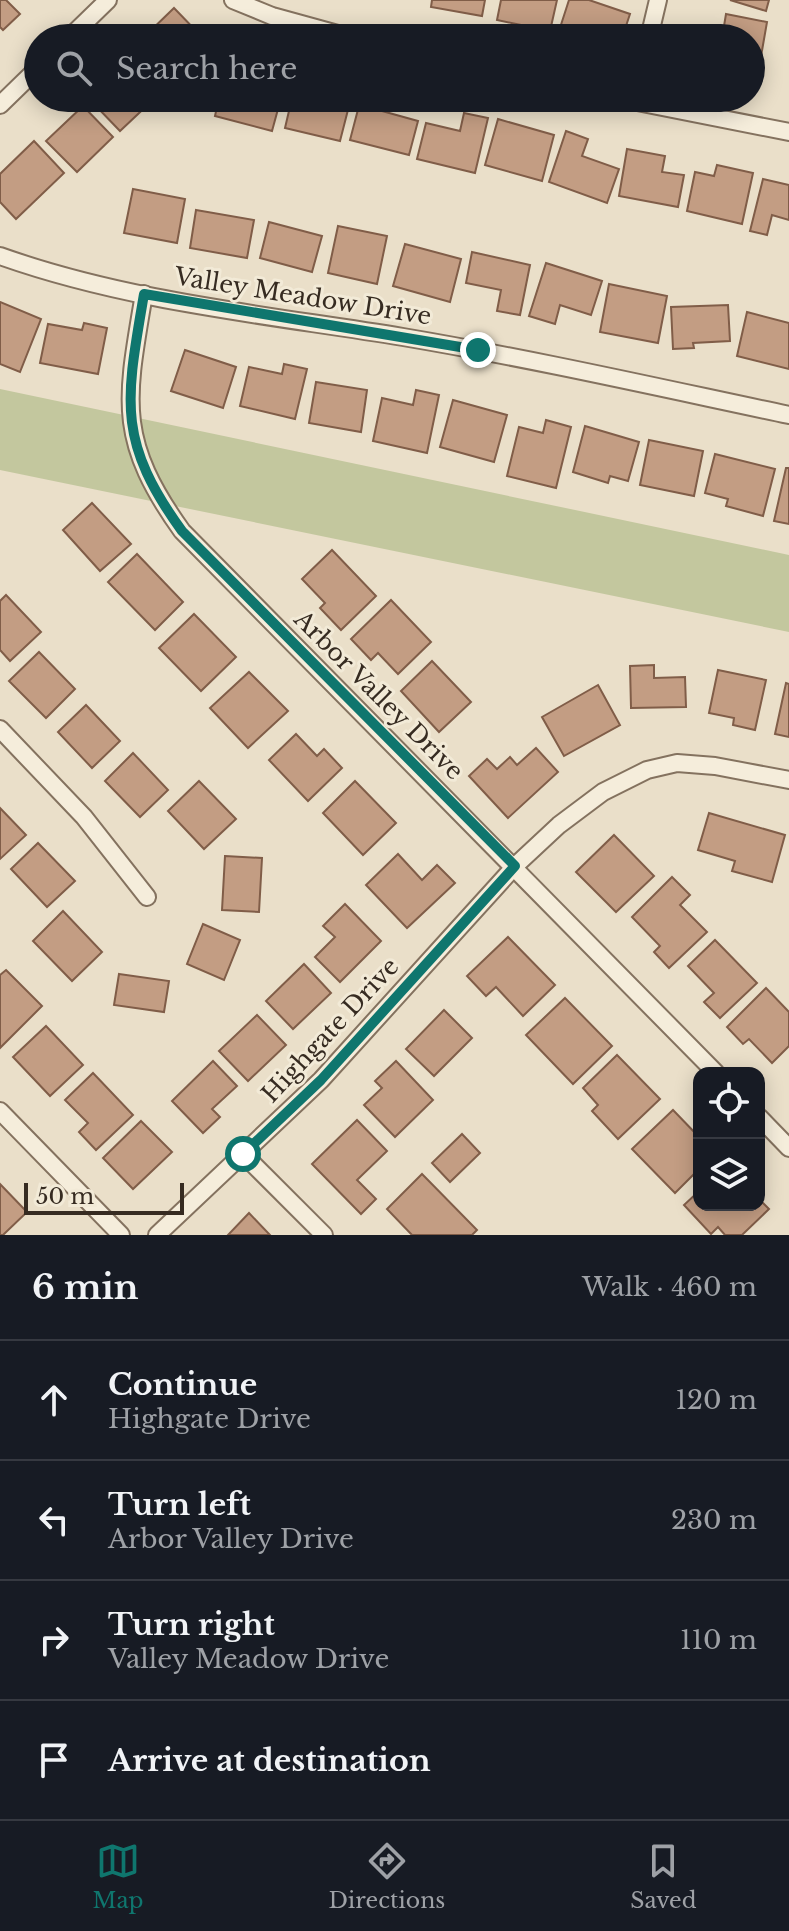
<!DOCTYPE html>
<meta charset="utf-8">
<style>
:root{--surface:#171b24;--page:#20242c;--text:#f1f3f6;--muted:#9ea1a6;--line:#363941;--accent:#0f766e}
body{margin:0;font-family:"Libre Baskerville",serif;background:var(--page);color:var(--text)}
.controls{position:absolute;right:24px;bottom:24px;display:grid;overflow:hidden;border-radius:16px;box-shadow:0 4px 20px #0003}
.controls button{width:72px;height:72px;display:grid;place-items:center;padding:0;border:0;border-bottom:2px solid var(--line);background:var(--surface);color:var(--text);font:40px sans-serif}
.scale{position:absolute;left:24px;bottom:20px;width:160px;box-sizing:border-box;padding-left:8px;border:4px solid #362b21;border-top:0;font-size:22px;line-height:28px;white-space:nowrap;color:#362b21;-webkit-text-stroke:6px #f2ead7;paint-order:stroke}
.stop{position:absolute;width:24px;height:24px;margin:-18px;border:6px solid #0f766e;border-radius:50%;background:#fff}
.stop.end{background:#0f766e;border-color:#fff;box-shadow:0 2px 8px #0008}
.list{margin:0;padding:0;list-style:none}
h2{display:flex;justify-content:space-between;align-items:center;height:104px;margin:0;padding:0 32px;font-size:34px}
h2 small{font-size:26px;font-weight:400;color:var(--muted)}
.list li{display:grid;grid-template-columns:52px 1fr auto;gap:24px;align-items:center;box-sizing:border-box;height:120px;padding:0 32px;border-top:2px solid var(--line)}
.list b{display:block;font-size:30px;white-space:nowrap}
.list p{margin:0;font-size:26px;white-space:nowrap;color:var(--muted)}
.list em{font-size:26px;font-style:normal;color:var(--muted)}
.icon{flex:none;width:44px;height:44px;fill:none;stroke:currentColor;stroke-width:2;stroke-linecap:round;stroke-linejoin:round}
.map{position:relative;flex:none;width:789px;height:1235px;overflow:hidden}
.search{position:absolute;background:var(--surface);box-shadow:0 4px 20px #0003;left:24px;right:24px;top:24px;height:88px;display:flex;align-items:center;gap:20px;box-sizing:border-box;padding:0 28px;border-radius:44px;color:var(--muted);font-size:30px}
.sheet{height:584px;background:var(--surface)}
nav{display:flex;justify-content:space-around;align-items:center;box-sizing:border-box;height:112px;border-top:2px solid var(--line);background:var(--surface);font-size:22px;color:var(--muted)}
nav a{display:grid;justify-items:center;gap:4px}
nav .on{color:var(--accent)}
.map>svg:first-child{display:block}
.green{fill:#c3c79e}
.building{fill:#c39d83;stroke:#805d48;stroke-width:2}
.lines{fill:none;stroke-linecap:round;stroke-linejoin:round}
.minor-casing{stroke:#84725f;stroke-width:20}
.minor{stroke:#f5eddb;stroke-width:16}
.route{stroke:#0f766e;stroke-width:10}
.labels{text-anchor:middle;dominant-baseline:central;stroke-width:6;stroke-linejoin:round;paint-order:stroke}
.street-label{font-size:24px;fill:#362b21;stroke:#f2ead7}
</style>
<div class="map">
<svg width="789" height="1235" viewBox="0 0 789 1235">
<rect width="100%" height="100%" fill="#eadfc9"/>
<!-- green -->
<path class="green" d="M0,389L789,555V632L0,470Z"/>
<!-- building -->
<g class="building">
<path d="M0,0H6L20,14L3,30L0,27Z"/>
<path d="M432,0H485L482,16L431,7Z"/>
<path d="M501,0H557L550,31L497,20Z"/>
<path d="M569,0H589L630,14L622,38H570L558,34Z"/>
<path d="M730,0H769L766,11Z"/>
<path d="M174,8L203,38H143Z"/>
<path d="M726,14L767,22L756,85L751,84V38H722Z"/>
<path d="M100,98H155L120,131L94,104Z"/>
<path d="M219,98H281L272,131L215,116Z"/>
<path d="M292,98L325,102L326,98H351L340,141L285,128Z"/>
<path d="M361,98H385L382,111L418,121L409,155L350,140Z"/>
<path d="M83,106L113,137L77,172L46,141Z"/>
<path d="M464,113L488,118L475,173L417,159L426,123L460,131Z"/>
<path d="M498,119L554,135L542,181L485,165Z"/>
<path d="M566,131L588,139L582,156L619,169L607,203L549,182Z"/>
<path d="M34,141L64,173L16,219L0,202V174Z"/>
<path d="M627,149L665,156L662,172L684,175L678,207L619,196Z"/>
<path d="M717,165L753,173L742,224L687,211L695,172L714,176Z"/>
<path d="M763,179L789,185V220L772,215L767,235L750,231Z"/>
<path d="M133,189L185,199L177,243L124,233Z"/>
<path d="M196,210L254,220L247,258L190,248Z"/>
<path d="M269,222L322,236L312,272L260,258Z"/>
<path d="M338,226L387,236L377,284L328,273Z"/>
<path d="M405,244L461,259L450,302L393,286Z"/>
<path d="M472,252L530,265L520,315L497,311L501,290L466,283Z"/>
<path d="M546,263L602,281L591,315L560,305L555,324L529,316Z"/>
<path d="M609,284L667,296L658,343L600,332Z"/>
<path d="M0,302L41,319L20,372L0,364Z"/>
<path d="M728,305L730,341L693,343L694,348L673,349L671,307Z"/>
<path d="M747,312L789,323V369L737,356Z"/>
<path d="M84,323L107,328L98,374L40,363L48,324L82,330Z"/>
<path d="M185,350L236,367L223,408L171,391Z"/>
<path d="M284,364L307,369L295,419L240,406L249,367L282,374Z"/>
<path d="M316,382L367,390L361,432L309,423Z"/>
<path d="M416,390L439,395L427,453L373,441L382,398L413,405Z"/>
<path d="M453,400L507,415L494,462L440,447Z"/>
<path d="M546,420L571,427L556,488L507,476L519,427L543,433Z"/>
<path d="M585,426L639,442L628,481L610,476L608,483L573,472Z"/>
<path d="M649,440L703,451L694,496L640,485Z"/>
<path d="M715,454L775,469L763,516L726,506L728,499L705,493Z"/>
<path d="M786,468H789V524L774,521Z"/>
<path d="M92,503L131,544L100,571L63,530Z"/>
<path d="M332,550L376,596L341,630L320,608L325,603L302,579Z"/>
<path d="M137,554L183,602L155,630L108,582Z"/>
<path d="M6,595L41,632L10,661L0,650V601Z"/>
<path d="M391,600L431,642L398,674L378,653L371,660L351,639Z"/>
<path d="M194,614L236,657L201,691L159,648Z"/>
<path d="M39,652L75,689L46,718L9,681Z"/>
<path d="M432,661L471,702L439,732L401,691Z"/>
<path d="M654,665V678L685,677L686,707L631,708L630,666Z"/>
<path d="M718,670L766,680L755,730L733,725L734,718L709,713Z"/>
<path d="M249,672L288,711L248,748L210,708Z"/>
<path d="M786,683L789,684V737L775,734Z"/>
<path d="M598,685L620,725L564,756L542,717Z"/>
<path d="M86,705L120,741L92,768L58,732Z"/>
<path d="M296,734L317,756L324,749L342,768L308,801L269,760Z"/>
<path d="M536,748L558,772L508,818L469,776L487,759L497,769L510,757L517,765Z"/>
<path d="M133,753L168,790L140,817L105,781Z"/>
<path d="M199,781L236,819L204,849L168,811Z"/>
<path d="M355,781L396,823L363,855L323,813Z"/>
<path d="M0,808L26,835L0,859Z"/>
<path d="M709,813L785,835L772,882L732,871L735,861L698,850Z"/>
<path d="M614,835L654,876L616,912L576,872Z"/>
<path d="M38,843L75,881L47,907L11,869Z"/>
<path d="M398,854L422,880L437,865L455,883L407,928L366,885Z"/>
<path d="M225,856L262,858L259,912L222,910Z"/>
<path d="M672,877L690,895L680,905L707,932L669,968L654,952L660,946L632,917Z"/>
<path d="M345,904L381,941L340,982L315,957L335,937L323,926Z"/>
<path d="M63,911L102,952L72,981L33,941Z"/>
<path d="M203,924L240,940L224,980L187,964Z"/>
<path d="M508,937L555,985L523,1016L496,987L486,996L467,976Z"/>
<path d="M715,940L757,983L720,1018L704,1002L714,993L688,966Z"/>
<path d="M304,964L331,993L293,1029L266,1001Z"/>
<path d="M6,970L42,1006L0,1048V975Z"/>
<path d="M119,974L169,981L164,1012L114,1005Z"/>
<path d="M766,988L789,1012V1046L772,1063L749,1039L743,1044L727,1027Z"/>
<path d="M565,998L612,1046L573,1084L526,1035Z"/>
<path d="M444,1010L472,1038L434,1076L406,1049Z"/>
<path d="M257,1015L286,1045L248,1081L219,1051Z"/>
<path d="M46,1026L83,1065L50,1096L13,1057Z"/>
<path d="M617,1055L660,1099L618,1139L592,1111L598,1105L583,1088Z"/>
<path d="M213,1061L237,1086L212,1109L220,1117L203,1133L172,1101Z"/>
<path d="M396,1061L433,1100L395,1137L364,1105L382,1088L375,1081Z"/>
<path d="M93,1073L133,1115L96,1150L79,1132L88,1123L65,1100Z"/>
<path d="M673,1110L699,1137V1169L675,1193L632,1149Z"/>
<path d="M357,1120L387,1151L357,1180L376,1199L361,1214L312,1164Z"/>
<path d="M141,1121L172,1152L133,1189L103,1158Z"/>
<path d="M462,1134L480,1153L450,1182L432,1163Z"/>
<path d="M422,1174L477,1230L472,1235H412L387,1209Z"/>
<path d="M0,1184L27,1212L3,1235H0Z"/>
<path d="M699,1191V1205H759V1199L769,1209L742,1235H725L718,1227L711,1234L684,1205Z"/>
<path d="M249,1213L270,1235H228Z"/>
</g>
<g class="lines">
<!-- minor casing -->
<g class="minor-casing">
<g id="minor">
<path d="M233,0L272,16L352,38"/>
<path d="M69,38L108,0"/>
<path d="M649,38L658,0"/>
<path d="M617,98L789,132"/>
<path d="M0,105L38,68"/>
<path d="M0,256C129,302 269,315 403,337C533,359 661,388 789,415"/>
<path d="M144,294C126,400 116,439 182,531L716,1073"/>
<path d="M0,729L84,817L147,897"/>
<path d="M0,1111L121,1235"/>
<path d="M759,1117L789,1148"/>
<path d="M243,1154L324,1235"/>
<path d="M157,1235L321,1080L515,866L559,825L603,792L647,770L677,763L715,766L789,780"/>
</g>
</g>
<!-- minor -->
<use href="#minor" class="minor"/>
</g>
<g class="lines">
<!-- route -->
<path class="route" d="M243,1154L321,1080L515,866L182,531C116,440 126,400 144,294L478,350"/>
</g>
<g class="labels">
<!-- street labels -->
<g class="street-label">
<text transform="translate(303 296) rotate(9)">Valley Meadow Drive</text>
<text transform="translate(379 695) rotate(45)">Arbor Valley Drive</text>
<text transform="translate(330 1030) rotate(-47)">Highgate Drive</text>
</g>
</g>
</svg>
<div class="controls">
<button><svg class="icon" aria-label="locate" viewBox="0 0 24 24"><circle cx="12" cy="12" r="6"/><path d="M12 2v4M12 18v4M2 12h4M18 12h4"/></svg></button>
<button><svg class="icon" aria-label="layers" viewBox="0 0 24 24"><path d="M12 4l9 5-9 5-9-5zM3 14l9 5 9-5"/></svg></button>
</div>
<div class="scale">50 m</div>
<div class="stop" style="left:243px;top:1154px"></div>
<div class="stop end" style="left:478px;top:350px"></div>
<div class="search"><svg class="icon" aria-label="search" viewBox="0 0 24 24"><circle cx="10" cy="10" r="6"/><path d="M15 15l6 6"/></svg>Search here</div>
</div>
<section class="sheet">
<h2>6 min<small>Walk · 460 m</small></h2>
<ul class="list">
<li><svg class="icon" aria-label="ahead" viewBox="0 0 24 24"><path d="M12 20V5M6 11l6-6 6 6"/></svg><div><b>Continue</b><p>Highgate Drive</p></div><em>120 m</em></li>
<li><svg class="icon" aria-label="left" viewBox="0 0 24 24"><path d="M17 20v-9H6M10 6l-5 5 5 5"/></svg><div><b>Turn left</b><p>Arbor Valley Drive</p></div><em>230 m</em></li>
<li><svg class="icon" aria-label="right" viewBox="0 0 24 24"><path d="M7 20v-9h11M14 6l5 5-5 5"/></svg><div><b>Turn right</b><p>Valley Meadow Drive</p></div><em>110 m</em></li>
<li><svg class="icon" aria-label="arrive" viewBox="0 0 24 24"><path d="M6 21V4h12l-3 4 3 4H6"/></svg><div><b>Arrive at destination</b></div></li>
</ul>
</section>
<nav>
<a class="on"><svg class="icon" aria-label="map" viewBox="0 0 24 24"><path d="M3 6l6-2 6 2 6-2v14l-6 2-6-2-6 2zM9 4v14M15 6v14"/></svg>Map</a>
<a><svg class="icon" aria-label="directions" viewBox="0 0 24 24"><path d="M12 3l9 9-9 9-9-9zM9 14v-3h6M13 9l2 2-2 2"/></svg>Directions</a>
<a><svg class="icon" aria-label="saved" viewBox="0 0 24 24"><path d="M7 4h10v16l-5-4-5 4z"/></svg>Saved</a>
</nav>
